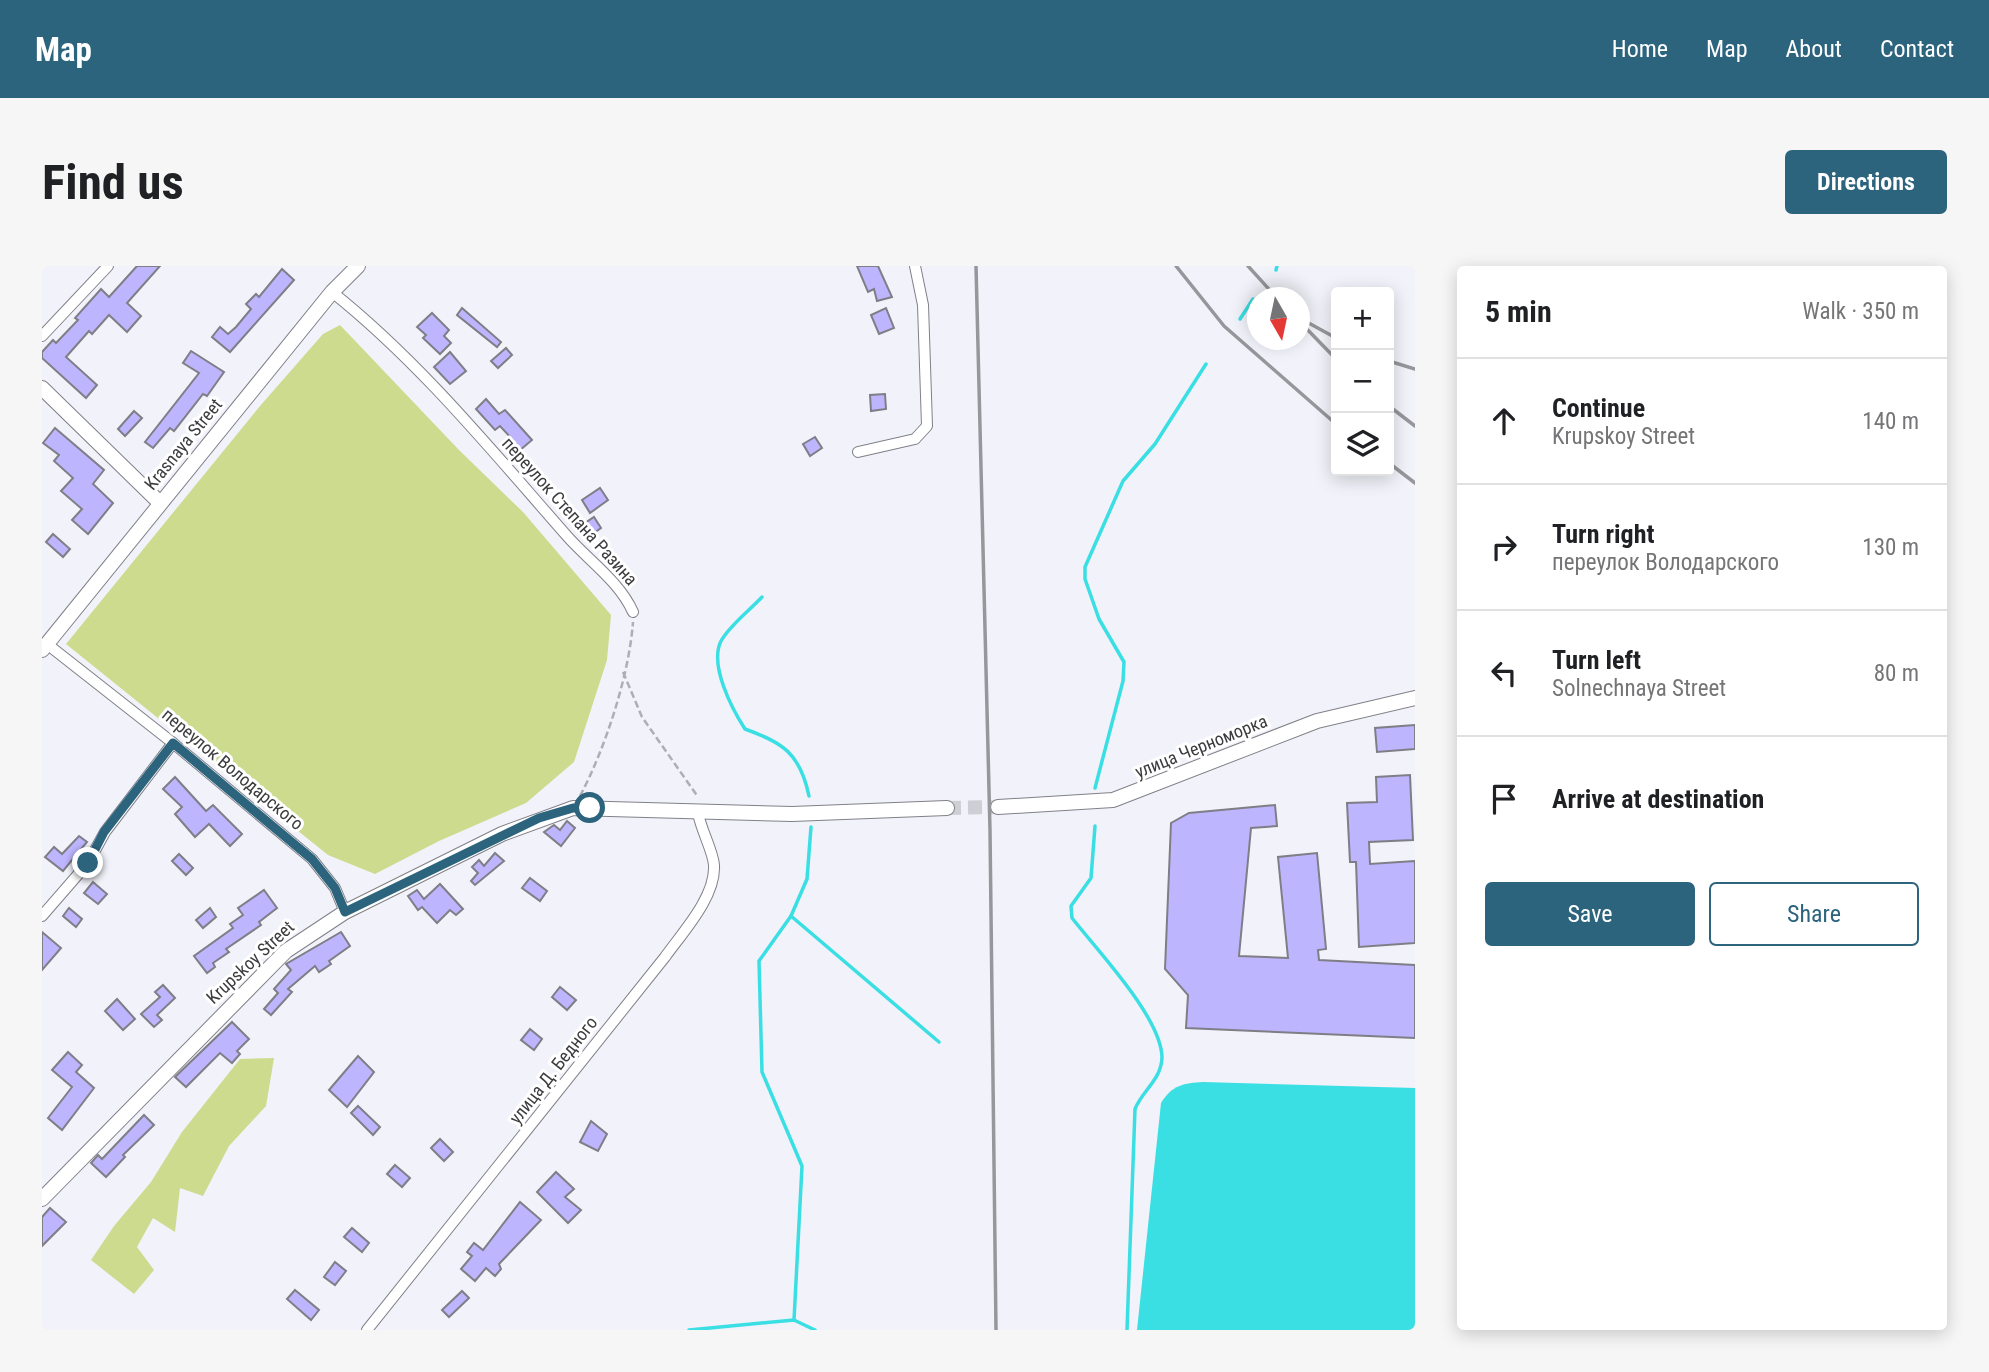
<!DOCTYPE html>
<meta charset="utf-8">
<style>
:root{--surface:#fff;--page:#f6f6f6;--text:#202124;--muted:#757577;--line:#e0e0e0;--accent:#2c647e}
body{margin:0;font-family:"Roboto Condensed",sans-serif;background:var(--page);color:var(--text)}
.controls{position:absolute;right:21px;top:21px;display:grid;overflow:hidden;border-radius:7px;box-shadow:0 4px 18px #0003}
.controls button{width:63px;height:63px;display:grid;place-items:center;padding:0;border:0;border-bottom:2px solid var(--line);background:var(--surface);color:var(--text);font:35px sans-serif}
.compass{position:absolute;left:1205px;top:21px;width:63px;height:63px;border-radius:50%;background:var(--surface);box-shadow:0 4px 18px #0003;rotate:171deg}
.stop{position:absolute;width:21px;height:21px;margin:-16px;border:5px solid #2c647e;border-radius:50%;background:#fff}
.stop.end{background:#2c647e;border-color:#fff;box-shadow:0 2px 7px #0008}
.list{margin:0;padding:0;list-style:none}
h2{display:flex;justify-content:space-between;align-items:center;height:91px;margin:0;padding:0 28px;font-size:30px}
h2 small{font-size:23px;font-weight:400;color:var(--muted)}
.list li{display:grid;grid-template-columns:46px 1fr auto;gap:21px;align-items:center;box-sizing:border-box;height:126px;padding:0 28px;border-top:2px solid var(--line)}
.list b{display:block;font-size:26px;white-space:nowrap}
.list p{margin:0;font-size:23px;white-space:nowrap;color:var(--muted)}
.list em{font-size:23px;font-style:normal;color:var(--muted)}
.actions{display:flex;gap:14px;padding:21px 28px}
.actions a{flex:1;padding:16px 0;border:2px solid var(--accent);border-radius:7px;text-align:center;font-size:24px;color:var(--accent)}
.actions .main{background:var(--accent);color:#fff}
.icon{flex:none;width:38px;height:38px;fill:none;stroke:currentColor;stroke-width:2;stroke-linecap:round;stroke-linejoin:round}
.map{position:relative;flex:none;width:1373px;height:1064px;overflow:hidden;border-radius:7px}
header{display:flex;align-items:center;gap:42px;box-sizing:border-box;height:98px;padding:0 35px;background:var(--accent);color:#fff}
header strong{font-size:33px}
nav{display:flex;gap:38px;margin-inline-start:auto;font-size:24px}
.intro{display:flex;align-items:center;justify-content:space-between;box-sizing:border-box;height:168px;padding:0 42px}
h1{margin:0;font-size:49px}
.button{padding:18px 32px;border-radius:7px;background:var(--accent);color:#fff;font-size:24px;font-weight:700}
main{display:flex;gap:42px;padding:0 42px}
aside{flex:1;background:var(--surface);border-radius:7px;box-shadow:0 4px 18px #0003}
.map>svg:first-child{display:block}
.green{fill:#ccdb8d}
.water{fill:#3adfe3}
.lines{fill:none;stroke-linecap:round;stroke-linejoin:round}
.stream{stroke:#3adfe3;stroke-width:3.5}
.building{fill:#bdb5fe;stroke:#7f7e86;stroke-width:2}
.tertiary-tunnel{stroke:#ceced5;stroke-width:14;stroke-dasharray:14 7;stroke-linecap:butt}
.minor-casing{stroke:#808088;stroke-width:12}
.tertiary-casing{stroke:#808088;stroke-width:16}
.path{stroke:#aeaeb5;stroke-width:2.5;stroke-dasharray:7 3.5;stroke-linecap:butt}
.minor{stroke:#fff;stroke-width:10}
.tertiary{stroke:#fff;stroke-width:14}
.rail{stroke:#96969b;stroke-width:3.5}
.route{stroke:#2c647e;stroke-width:9}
.labels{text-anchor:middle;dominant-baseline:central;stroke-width:6;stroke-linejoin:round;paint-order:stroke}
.street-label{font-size:18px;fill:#3c3c3f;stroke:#fff}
</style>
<header>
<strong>Map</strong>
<nav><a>Home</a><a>Map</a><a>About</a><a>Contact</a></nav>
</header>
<div class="intro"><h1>Find us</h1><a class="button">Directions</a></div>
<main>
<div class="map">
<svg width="1373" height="1064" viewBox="0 0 1373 1064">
<rect width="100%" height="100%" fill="#f2f2fa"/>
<!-- green -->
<g class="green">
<path d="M298,59L417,184L481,246L569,349L565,394L532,496L484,537L397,575L333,608L286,589L24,378L218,140L281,68Z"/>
<path d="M232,792L224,840L187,880L161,930L138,922L133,966L111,952L95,981L112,1004L92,1028L49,994L72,960L109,916L140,866L198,793Z"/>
</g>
<!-- water -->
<path class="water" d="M1161,816L1373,822V1064H1095L1119,837C1130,819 1142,817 1161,816Z"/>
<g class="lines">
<!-- stream -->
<g class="stream">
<path d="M1234,4L1235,0"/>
<path d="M1198,53L1211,33"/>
<path d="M720,331C707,345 688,359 679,375C667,399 690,443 703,463C741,477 758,487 767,530"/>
<path d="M1053,522L1081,415L1082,396L1057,353L1043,313V301L1081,215L1113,178L1164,98"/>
<path d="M1053,560L1049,612L1029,640L1030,652C1055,684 1120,752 1120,792C1119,814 1100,825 1093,843L1085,1064"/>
<path d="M749,650L897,776"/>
<path d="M752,1054L760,900L720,806L717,695L749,650L765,613L769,561"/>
<path d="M647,1064L752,1054L773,1064"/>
</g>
</g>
<!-- building -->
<g class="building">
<path d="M95,0H118L85,37L99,50L85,66L67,49L50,68L47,65L24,91L55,119L44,132L0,92V86L11,74L14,77L36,54L33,52L59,23L67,31Z"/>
<path d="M815,0H836L850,31L835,35L832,23L826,26Z"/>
<path d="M240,3L252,14L188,86L170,71L178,61L186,68L194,61L209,43L204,38L214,28L217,31Z"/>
<path d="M420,42L459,76L455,81L415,49Z"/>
<path d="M844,42L852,62L837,68L829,49Z"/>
<path d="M390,47L407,64L402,70L409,77L398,88L381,72L384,69L375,61Z"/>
<path d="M464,82L470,89L456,102L449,95Z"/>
<path d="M149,85L182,106L165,130L161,128L132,165L128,162L111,182L103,176L157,107L141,97Z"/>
<path d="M408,86L424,105L408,118L392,101Z"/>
<path d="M843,128L844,143L829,145L828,129Z"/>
<path d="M444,133L457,148L463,144L490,174L471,190L463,180L471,174L458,160L453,164L434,143Z"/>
<path d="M92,145L100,152L83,170L76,163Z"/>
<path d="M13,162L62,204L51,218L71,237L46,268L30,254L40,243L19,225L31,212L12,195L17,189L1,177Z"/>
<path d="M773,171L780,182L768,190L761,178Z"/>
<path d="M558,222L566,234L548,247L540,234Z"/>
<path d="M552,251L559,262L548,270L540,259Z"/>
<path d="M11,268L28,283L21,291L4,276Z"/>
<path d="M1373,459V483L1335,486L1333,462Z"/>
<path d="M1368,509L1371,574L1327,576L1328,598L1373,595V677L1317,681L1314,596H1308L1305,537L1335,536L1334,511Z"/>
<path d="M133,511L164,545L171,539L200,568L188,580L167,558L153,571L133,548L140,541L121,523Z"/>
<path d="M1233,539L1235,560L1209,562L1197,690L1246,692L1236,591L1275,587L1284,683L1276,684L1277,694L1373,699V772L1144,762L1146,729L1123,703L1129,557L1147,547Z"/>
<path d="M525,555L533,562L519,580L502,566L512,559L518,564Z"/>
<path d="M37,570L45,576L21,605L3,591L12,581L20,588Z"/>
<path d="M453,587L462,595L433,619L429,615L436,607L430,601L437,594L442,600Z"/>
<path d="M137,588L151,602L144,609L130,595Z"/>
<path d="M488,612L505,625L498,635L480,622Z"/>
<path d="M51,616L65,628L56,638L42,627Z"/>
<path d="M398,618L421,643L414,649L408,644L395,657L380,641L376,644L366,630L375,624L382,633Z"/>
<path d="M222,624L235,642L217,656L219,659L184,683L187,686L171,697L173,701L165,707L152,690L191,662L188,658L201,649L196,642Z"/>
<path d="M27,642L40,653L34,661L21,650Z"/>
<path d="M168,642L174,651L161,662L154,654Z"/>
<path d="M0,666L19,682L0,704Z"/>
<path d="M299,666L308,680L287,695L289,698L277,706L273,700L246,723L250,726L229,749L222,743L236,727L232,723L249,704L244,698Z"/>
<path d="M121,719L133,732L115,749L120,754L112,761L99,748L118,731L113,726Z"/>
<path d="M518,721L534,734L525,744L510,731Z"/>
<path d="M75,733L93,753L81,764L63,745Z"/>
<path d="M190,756L207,773L195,785L198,788L190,797L178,787L144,821L133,811Z"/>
<path d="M488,763L500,773L492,784L479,774Z"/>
<path d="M26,786L40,799L34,806L52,822L20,864L6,852L30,821L10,804Z"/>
<path d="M316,790L332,806L305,841L287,824Z"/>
<path d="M316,840L338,861L331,869L309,847Z"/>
<path d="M102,849L112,859L81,889L83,891L64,911L49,897L56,889L60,893Z"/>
<path d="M549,855L565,868L556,885L538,876Z"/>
<path d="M398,873L411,886L402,895L389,882Z"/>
<path d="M353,899L368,912L360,921L345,908Z"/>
<path d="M514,906L532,923L523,931L539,944L526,957L495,926Z"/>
<path d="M478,936L499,954L457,998L459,1003L453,1010L444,1002L433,1015L419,1003L430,990L425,986L432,977L441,984Z"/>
<path d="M8,942L24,956L0,980V951Z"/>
<path d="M310,962L327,977L320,986L302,971Z"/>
<path d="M293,996L304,1005L293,1019L282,1011Z"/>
<path d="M253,1024L277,1044L269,1054L245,1033Z"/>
<path d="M420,1025L427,1032L407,1051L400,1044Z"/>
</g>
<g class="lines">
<!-- tertiary-tunnel -->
<path class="tertiary-tunnel" d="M905,542L956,541"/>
<!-- minor casing -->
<g class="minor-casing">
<g id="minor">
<path d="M290,26C378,96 451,186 525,270C547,295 577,315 591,346"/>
<path d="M0,70L66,0"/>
<path d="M816,186L873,173L885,160L881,39L873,0"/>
<path d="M5,378L131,477L270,593L293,622L303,646"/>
<path d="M0,650L46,597L63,566L131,477"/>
<path d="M325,1064L623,691C640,667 674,631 672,599C671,585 659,564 656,547"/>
</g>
</g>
<!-- tertiary casing -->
<g class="tertiary-casing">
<g id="tertiary">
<path d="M0,122L117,236"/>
<path d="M0,384L290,26L316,0"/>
<path d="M956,541L1071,534L1275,455L1373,432"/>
<path d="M0,933L244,685L303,646L460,568L531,542L750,548L905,542"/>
</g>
</g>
<!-- path -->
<g class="path">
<path d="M581,406L600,451L656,531"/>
<path d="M538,530C563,483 587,410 591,356"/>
</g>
<!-- minor -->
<use href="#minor" class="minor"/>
<!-- tertiary -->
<use href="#tertiary" class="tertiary"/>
<!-- rail -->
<g class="rail">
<path d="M934,0L948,564L954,1064"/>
<path d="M1134,0L1182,60L1294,158"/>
<path d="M1206,0L1235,32"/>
<path d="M1263,55L1294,72"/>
<path d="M1258,56L1294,93"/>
<path d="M1347,95L1373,103"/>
<path d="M1347,140L1373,160"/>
<path d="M1347,197L1373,217"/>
</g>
</g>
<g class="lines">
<!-- route -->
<path class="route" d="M46,597L62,566L131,477L270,593L293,622L303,646L497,552L531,542H548"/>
</g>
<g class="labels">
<!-- street labels -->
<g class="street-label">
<text transform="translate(141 178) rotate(-51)">Krasnaya Street</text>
<text transform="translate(528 245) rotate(48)">переулок Степана Разина</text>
<text transform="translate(1159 480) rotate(-22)">улица Черноморка</text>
<text transform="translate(191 503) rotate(40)">переулок Володарского</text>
<text transform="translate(208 696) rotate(-43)">Krupskoy Street</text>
<text transform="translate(511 804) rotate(-52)">улица Д. Бедного</text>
</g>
</g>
</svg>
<div class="controls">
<button>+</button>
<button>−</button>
<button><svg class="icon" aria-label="layers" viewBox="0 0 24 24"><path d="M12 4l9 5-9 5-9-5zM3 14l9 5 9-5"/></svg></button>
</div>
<svg class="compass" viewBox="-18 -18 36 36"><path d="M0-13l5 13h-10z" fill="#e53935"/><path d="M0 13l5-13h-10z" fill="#757577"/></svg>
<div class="stop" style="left:548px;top:542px"></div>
<div class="stop end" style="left:46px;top:597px"></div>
</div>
<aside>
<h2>5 min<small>Walk · 350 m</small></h2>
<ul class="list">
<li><svg class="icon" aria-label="ahead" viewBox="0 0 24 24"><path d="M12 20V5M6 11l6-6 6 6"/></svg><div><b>Continue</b><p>Krupskoy Street</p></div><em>140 m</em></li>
<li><svg class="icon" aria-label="right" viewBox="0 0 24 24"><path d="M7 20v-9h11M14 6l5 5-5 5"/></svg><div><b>Turn right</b><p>переулок Володарского</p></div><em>130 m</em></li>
<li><svg class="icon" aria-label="left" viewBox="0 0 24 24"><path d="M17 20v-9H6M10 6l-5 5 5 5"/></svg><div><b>Turn left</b><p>Solnechnaya Street</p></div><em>80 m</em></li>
<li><svg class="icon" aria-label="arrive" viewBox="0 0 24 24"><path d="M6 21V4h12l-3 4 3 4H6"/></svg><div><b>Arrive at destination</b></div></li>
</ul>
<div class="actions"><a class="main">Save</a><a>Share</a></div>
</aside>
</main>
